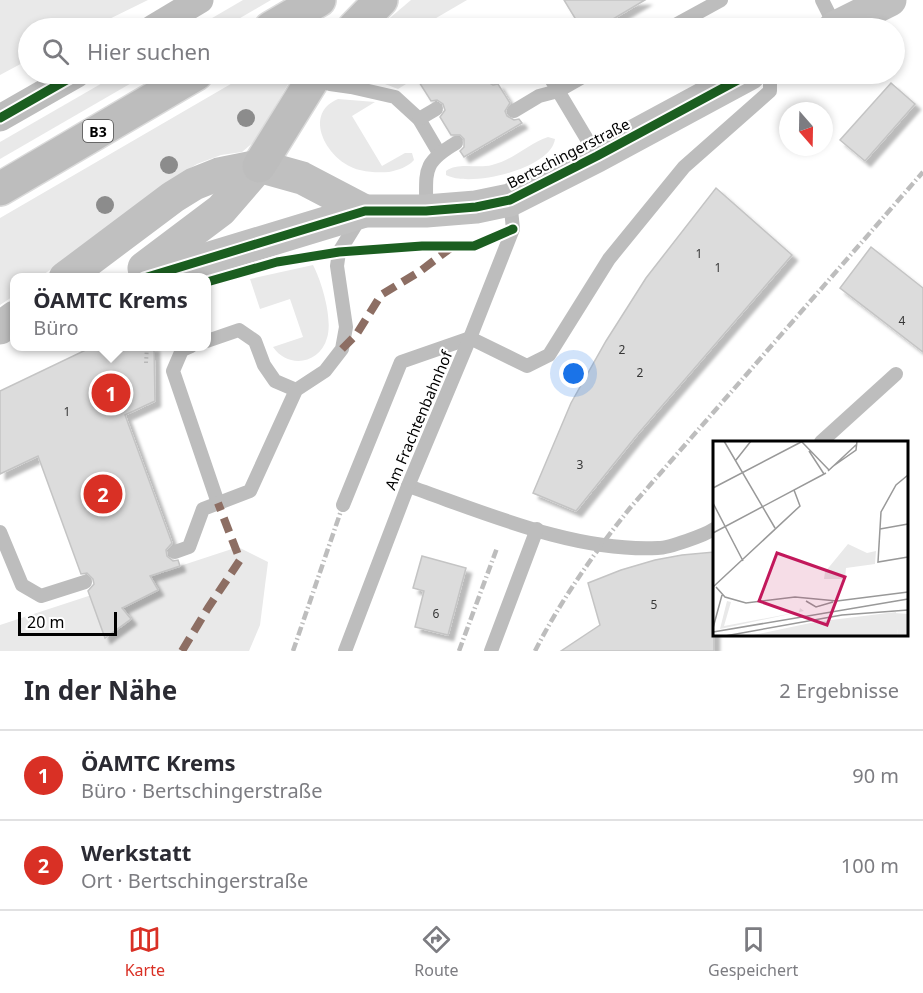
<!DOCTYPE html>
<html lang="de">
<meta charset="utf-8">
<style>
:root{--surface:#fff;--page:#f2f2f3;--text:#2b2b33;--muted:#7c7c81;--line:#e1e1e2;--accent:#d93025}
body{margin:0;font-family:"Noto Sans",sans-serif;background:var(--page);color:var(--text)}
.compass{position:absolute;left:779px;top:102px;width:54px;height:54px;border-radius:50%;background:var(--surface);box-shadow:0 3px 9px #0003;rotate:160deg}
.scale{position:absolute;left:18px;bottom:15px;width:99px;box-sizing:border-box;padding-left:6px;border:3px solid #000;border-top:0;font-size:16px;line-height:21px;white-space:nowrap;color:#000;-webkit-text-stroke:4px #fff;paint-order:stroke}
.you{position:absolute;left:574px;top:374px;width:21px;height:21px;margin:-15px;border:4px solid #fff;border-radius:50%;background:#1a73e8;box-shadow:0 0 0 9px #1a73e833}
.badge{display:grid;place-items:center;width:39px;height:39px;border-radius:50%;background:var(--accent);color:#fff;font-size:20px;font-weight:700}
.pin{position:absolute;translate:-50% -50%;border:3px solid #fff;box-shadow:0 2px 6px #0006}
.popup{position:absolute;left:10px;top:273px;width:201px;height:78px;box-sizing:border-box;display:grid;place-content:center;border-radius:12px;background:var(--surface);filter:drop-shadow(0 2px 4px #0005);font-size:20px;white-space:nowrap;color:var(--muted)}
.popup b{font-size:22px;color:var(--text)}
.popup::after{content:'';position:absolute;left:50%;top:100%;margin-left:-12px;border:12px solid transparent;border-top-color:var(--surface)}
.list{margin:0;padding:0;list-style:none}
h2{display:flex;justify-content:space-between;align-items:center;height:78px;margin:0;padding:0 24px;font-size:26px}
h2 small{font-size:20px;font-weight:400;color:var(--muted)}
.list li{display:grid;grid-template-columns:39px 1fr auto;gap:18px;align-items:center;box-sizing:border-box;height:90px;padding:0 24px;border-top:2px solid var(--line)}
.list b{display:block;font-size:22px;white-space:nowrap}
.list p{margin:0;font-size:20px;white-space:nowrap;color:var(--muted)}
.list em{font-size:20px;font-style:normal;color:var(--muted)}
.icon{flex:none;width:33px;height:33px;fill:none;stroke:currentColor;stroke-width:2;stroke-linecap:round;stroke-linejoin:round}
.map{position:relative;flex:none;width:923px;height:651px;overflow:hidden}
.search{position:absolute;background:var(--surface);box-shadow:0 3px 9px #0003;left:18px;right:18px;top:18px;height:66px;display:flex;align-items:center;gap:15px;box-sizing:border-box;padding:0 21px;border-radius:33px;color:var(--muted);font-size:22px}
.sheet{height:258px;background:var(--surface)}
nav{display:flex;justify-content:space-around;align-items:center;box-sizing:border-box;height:84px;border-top:2px solid var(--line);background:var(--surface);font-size:16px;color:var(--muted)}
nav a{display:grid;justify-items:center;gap:3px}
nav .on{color:var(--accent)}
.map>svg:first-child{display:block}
.green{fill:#e9e9e9}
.building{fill:#dcdcdc;stroke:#c4c4c4;stroke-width:1.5;filter:url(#shadow)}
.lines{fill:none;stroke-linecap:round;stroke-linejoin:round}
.highway-casing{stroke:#dbdbdb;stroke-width:36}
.path{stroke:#b8b8b8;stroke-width:4;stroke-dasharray:1.5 3;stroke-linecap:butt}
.lane{stroke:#bdbdbd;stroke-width:14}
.street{stroke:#bdbdbd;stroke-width:27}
.secondary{stroke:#c0c0c0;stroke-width:33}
.highway{stroke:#bdbdbd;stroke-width:33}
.rail{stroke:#bdbdbd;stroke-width:4.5;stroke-dasharray:9 3 1.5 3;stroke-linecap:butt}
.quiet{stroke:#8d6e63;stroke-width:8;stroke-dasharray:15 8;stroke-linecap:butt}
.cycleway-casing{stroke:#fff;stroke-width:13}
.cycleway{stroke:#1b5e20;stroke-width:9}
.tree{fill:#8c8c8c}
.labels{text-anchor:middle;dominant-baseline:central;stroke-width:4.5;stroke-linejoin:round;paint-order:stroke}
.number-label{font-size:12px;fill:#373737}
.shield{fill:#fff;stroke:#4c4c4c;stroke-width:1.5}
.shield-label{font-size:14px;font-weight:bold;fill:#000}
.street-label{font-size:15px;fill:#000;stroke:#fff}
.inset-road{fill:none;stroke:#999;stroke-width:1.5}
.view{fill:#c2185b;fill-opacity:0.15;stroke:#c2185b;stroke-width:3}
.inset-edge{fill:none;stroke:#000;stroke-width:3}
</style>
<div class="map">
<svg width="923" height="651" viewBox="0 0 923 651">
<defs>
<filter id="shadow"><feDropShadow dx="5.5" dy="5.5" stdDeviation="1.5" flood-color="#0004"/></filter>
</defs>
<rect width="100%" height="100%" fill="#fff"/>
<!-- green -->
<g class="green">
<path d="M0,0H148L91,28H28V60L0,75Z"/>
<path d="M243,0H271L223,28H195Z"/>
<path d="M411,0H467L419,28H378Z"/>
<path d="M118,74H147L0,159V142Z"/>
<path d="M248,74H294L255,141L242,152L221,155L197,164L164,184L83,247L40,277L15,278V295L0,305V218Z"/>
<path d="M348,74H411L414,79L398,89L372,79L353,76Z"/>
<path d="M338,99L375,102L352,116L382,166L405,153H412L414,160C408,167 398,170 389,172C373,173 357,172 344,163C321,147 307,112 338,99Z"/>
<path d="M548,137L555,139C551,169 470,188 446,175V171C458,162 478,169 492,165C513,160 528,144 548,137Z"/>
<path d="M313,265C322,282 333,320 327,338C320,364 288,369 273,347L303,337L290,299L260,309L250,279Z"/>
<path d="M238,547L268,562L260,625L249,651H0V625Z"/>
</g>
<!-- building -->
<g class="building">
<path d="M564,0H645L598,28H581Z"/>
<path d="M414,74H486V81L493,85L498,84L510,103L505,111L507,116L514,120L519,119L522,123L464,157L460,151L464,147V139L460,135H451L440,117L445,110L443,104L437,100L431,101Z"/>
<path d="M891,83L915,104L865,161L840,140Z"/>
<path d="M716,188L792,255L637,435L576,511L533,493L571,403L606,341L646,278Z"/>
<path d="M871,247L923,288V352L840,288Z"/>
<path d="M94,346H154L155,401L125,415L172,543L166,550L167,556L173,561L178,560L180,566L150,576L158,590L122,608L131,619L105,638L88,591L94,584L93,579L87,573L81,574L38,456L0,474V391Z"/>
<path d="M714,552V651H561L600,625L588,583L621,570L655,560L682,555Z"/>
<path d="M422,556L466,568L448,635L415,627L424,591L413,588Z"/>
</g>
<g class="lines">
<!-- highway casing -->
<g class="highway-casing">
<g id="highway">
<path d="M271,28L319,0"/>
<path d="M354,28L381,0"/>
<path d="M259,166L316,74"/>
<path d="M0,189L196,74"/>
</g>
</g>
<!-- path -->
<path class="path" d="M146,363L147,346"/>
<!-- lane -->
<g class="lane">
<path d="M822,0L836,28"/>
<path d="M670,28L721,0"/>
<path d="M548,74L597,156"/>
<path d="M494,76L498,74"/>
<path d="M313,77L330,84L351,87L395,97L419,119L439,153"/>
<path d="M514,111L539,96L558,91L588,74"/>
<path d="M419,119L436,109"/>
<path d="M426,211C427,172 420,164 456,143"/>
<path d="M207,341L239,330L255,341L264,365L275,381L296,390"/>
<path d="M191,346L182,350L173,371L218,503"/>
<path d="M821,442L896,374"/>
<path d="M408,486C486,513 574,552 658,548C669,548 705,535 714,529"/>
<path d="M343,505L401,362L470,338L527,366L549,355L609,259L684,167L770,91V74"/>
<path d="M0,532L22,585L41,596L85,582"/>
<path d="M175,552L189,547L203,509L250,491L296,390L325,371L342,349L346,327L337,266L339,252L360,218"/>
<path d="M345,651L408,486L470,338L513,229L510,200"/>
<path d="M491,651L537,529"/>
</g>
<!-- street -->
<g class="street">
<path d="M153,28L200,0"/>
<path d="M0,118L77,74"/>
</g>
<!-- secondary -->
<g class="secondary">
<path d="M834,28L890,0"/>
<path d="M144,268L221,210L259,166"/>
<path d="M65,278L173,197L194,184L219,174L259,166L302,178L365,211"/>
<path d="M144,278L365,211H426L476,207L510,200L597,156L749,74"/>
<path d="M0,328L15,317"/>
</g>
<!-- highway -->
<use href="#highway" class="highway"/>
<!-- rail -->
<g class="rail">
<path d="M293,651L343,505"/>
<path d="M459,651L497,548"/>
<path d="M535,651C561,600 594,553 630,508L923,172"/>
</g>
<!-- quiet -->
<g class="quiet">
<path d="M342,349L356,335L381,295L419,272L452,247"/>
<path d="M182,651L208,608L240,560L218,503"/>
</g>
<!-- cycleway casing -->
<g class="cycleway-casing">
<g id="cycleway">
<path d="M0,118L77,74"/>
<path d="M144,278L365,211H426L476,207L510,200L597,156L749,74"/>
<path d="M207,282L277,262L339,252L422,246H474L513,229"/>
</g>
</g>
<!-- cycleway -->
<use href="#cycleway" class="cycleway"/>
</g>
<!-- trees -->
<g class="tree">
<circle cx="246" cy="118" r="9"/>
<circle cx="169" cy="165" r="9"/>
<circle cx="105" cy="205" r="9"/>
</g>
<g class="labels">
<!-- number labels -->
<g class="number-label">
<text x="699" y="253">1</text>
<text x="718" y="267">1</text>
<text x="902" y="320">4</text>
<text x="622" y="349">2</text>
<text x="640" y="372">2</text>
<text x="67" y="411">1</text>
<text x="580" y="464">3</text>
<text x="654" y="604">5</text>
<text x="436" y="613">6</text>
</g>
<!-- shield labels -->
<rect class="shield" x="83" y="120" width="30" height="22" rx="4.5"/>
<g class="shield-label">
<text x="98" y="131">B3</text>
</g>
<!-- street labels -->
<g class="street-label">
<text transform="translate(568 153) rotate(-27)">Bertschingerstraße</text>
<text transform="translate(418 420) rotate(-67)">Am Frachtenbahnhof</text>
</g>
</g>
<!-- overview -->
<g transform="translate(713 441)">
<rect width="195" height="195" fill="#fff"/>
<path d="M135,103L154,112L163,110L162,123L133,127L132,138H111L112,131ZM14,160L18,161L11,185L86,171L87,167L91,170L7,188ZM183,171L185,195H36L102,181Z" fill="#e9e9e9"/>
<path d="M182,172L195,173V195H185Z" fill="#e9e9e9"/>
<path class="inset-road" d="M11,0L62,87M89,1L116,29M96,10L111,33M23,19L38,0M119,26L143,9L144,0M115,30L144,3M195,34L183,44L168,71L165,121L195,116M0,47L90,0M0,62L30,120M167,88L195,83M0,92L113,32M0,146L87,65L81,49M3,146L12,156L33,162L82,156L124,160L195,151M93,160L103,166L120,161M0,187L9,154M0,191L195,158M12,195L129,174L195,169"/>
<path class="view" d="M64,112L132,136L114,184L46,160Z"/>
<rect width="195" height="195" class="inset-edge"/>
</g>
</svg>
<svg class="compass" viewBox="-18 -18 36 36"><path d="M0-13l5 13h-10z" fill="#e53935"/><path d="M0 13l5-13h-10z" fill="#7c7c81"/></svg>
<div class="scale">20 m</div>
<div class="you"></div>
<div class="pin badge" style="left:111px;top:393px">1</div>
<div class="popup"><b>ÖAMTC Krems</b>Büro</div>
<div class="pin badge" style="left:103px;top:494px">2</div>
<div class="search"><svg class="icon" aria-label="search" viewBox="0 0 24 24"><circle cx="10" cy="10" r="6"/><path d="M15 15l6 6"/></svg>Hier suchen</div>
</div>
<section class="sheet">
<h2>In der Nähe<small>2 Ergebnisse</small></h2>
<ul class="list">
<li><span class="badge">1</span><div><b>ÖAMTC Krems</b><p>Büro · Bertschingerstraße</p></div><em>90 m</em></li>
<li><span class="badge">2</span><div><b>Werkstatt</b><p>Ort · Bertschingerstraße</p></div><em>100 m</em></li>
</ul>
</section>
<nav>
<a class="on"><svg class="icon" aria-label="map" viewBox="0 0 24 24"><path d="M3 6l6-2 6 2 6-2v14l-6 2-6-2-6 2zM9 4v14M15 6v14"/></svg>Karte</a>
<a><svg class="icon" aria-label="directions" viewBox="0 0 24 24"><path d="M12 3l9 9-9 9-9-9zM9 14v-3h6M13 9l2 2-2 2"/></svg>Route</a>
<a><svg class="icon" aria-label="saved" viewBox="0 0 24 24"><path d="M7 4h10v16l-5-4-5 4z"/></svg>Gespeichert</a>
</nav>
